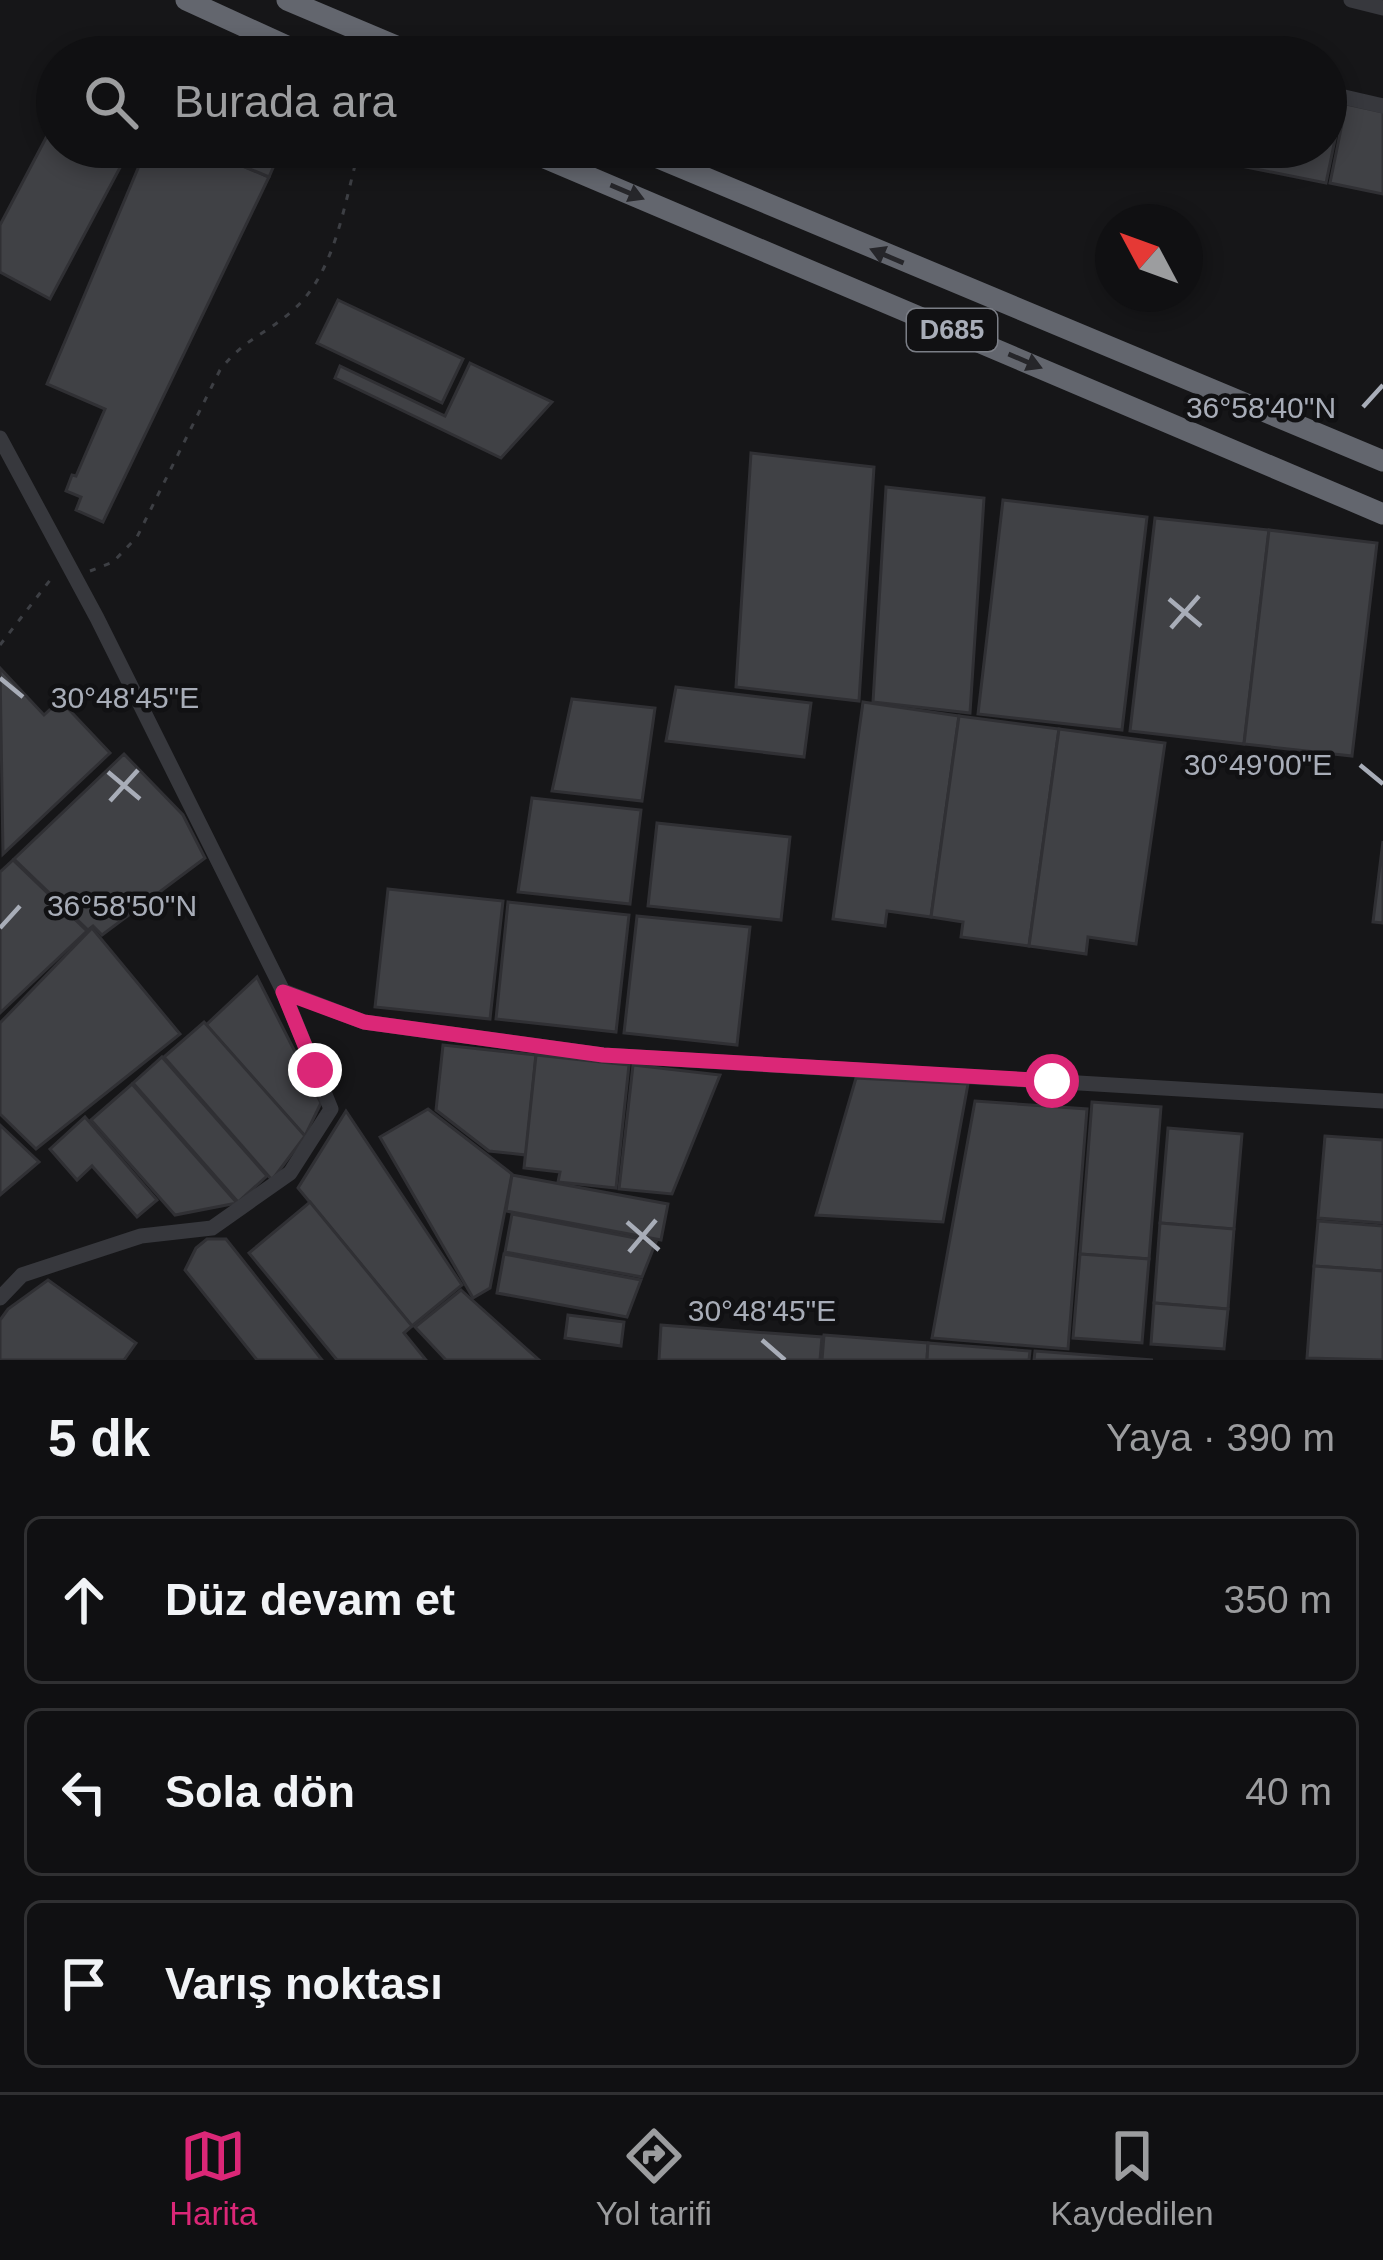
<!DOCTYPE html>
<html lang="tr">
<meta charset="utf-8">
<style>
:root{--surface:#101012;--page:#1e1e20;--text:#f1f3f6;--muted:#9c9d9f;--line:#303032;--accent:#db2777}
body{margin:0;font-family:Arial,sans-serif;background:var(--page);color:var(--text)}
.compass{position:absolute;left:1095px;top:204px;width:108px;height:108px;border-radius:50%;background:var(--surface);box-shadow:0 6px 18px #0003;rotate:311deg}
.stop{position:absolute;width:36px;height:36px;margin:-27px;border:9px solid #db2777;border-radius:50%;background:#fff}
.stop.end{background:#db2777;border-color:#fff;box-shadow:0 3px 12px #0008}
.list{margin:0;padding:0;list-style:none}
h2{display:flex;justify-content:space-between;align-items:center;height:156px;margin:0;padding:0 48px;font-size:51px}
h2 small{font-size:39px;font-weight:400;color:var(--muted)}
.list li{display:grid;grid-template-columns:78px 1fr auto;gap:36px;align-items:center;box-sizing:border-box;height:168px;margin:0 24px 24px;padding:0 24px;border:3px solid var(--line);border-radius:18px}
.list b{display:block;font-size:45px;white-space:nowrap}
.list em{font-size:39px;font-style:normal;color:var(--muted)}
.icon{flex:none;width:66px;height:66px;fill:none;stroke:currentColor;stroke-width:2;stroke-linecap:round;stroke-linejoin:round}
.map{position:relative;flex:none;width:1383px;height:1360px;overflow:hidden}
.search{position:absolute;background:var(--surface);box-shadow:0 6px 18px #0003;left:36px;right:36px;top:36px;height:132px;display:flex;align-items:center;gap:30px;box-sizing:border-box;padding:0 42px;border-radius:66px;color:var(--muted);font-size:45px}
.sheet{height:732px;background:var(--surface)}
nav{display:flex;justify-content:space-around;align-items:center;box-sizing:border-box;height:168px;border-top:3px solid var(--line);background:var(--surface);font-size:33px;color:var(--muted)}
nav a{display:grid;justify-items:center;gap:6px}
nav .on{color:var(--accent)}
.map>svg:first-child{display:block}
.building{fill:#404145;stroke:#303034;stroke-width:3}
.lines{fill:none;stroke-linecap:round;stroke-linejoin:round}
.path{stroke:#3d3f44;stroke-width:3;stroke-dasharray:6 9;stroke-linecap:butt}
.minor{stroke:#37383d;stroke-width:15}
.highway{stroke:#63666e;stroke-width:21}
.oneway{fill:#26262a}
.route{stroke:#db2777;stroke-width:15}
.ticks{fill:none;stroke:#a8adb8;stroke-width:4.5}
.labels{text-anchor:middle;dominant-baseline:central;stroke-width:9;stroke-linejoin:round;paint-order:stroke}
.shield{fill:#111113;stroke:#7b7e86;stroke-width:3}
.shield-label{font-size:27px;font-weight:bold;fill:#a8adb8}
.ticks-label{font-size:30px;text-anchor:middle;fill:#a8adb8;stroke:#111113;stroke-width:9;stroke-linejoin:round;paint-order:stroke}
</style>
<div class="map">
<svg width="1383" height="1360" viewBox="0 0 1383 1360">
<rect width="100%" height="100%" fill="#161618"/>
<!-- building -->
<g class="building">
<path d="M1326,97L1343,101L1326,183L1181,154L1182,147H1326Z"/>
<path d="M1346,104L1383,112V194L1330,183Z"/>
<path d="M57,117V147H131L50,299L0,272V225Z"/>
<path d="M147,147H198L269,177L103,522L76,510L81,497L66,491L72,475L76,476L105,409L47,384Z"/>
<path d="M198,147H263L279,154L269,177Z"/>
<path d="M338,300L463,359L442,403L317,343Z"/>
<path d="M470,363L552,402L501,458L335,378L340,366L445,416Z"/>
<path d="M751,453L874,467L859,701L736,687Z"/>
<path d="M886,487L984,498L970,713L873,702Z"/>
<path d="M1003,500L1147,517L1122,730L978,714Z"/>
<path d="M1155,518L1269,530L1244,744L1130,731Z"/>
<path d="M1269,530L1377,543L1352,756L1244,744Z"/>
<path d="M0,668L44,715L60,700L110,753L3,854Z"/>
<path d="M676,687L811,703L804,757L666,741Z"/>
<path d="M572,699L655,708L642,801L552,791Z"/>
<path d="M863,702L959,716L931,917L887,911L885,926L833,919Z"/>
<path d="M959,716L1059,729L1029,946L961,937L963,922L931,917Z"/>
<path d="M1059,729L1165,743L1136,944L1088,937L1086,954L1029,946Z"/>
<path d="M124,754L183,815L205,858L102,935L93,926L88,930L14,859Z"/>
<path d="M532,798L641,810L630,904L518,892Z"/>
<path d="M657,823L790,837L781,920L648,906Z"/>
<path d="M1383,841V923L1373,922Z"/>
<path d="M13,860L87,931L0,1013V872Z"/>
<path d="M388,889L503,901L490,1019L375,1007Z"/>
<path d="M508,902L629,915L616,1032L496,1019Z"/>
<path d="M637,916L750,927L737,1045L624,1033Z"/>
<path d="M92,928L180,1034L36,1149L0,1114V1023Z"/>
<path d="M257,977L321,1103L305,1136L206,1025Z"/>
<path d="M204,1022L305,1136L272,1180L164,1057Z"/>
<path d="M443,1045L536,1055L526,1155L489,1151L436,1110Z"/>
<path d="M536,1055L629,1065L616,1188L558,1182L560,1172L524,1168Z"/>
<path d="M162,1057L267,1176L238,1202L133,1083Z"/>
<path d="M633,1065L720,1075L672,1194L619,1189Z"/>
<path d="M856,1078L968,1084L943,1222L816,1215Z"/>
<path d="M132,1084L237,1203L175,1215L91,1120Z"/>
<path d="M975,1101L1087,1109L1068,1349L932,1338Z"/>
<path d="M1092,1102L1161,1107L1149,1259L1080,1254Z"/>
<path d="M428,1109L512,1174L490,1288L473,1298L380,1137Z"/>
<path d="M346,1111L462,1285L412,1326L298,1188Z"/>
<path d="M85,1117L157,1200L137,1217L92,1166L77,1180L50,1149Z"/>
<path d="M0,1125L39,1162L0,1195Z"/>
<path d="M1168,1128L1242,1134L1234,1229L1160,1223Z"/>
<path d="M1325,1136L1383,1140V1223L1318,1218Z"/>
<path d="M512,1175L668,1204L661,1240L506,1211Z"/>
<path d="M310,1202L412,1326L404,1333L426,1360H337L249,1253Z"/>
<path d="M512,1214L656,1242L642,1277L505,1252Z"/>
<path d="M1318,1221L1383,1226V1271L1314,1266Z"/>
<path d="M1160,1223L1234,1229L1228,1309L1154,1303Z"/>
<path d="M207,1239H226L322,1360H257L185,1270L196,1248Z"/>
<path d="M504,1254L641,1280L627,1317L497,1293Z"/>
<path d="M1080,1254L1149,1259L1142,1343L1073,1338Z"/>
<path d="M1314,1266L1383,1271V1360L1307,1358Z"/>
<path d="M48,1280L136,1343L124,1360H0V1320L8,1309Z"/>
<path d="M461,1290L539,1360H446L415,1327Z"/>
<path d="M1154,1303L1228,1309L1224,1349L1151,1344Z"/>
<path d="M568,1315L624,1322L621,1346L565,1338Z"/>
<path d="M661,1325L822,1337L820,1360H659Z"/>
<path d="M824,1335L928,1343L927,1360H822Z"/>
<path d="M928,1343L1030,1351L1029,1360H927Z"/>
<path d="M1035,1351L1153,1360H1034Z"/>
</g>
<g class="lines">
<!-- path -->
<g class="path">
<path d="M90,571L113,562L137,537L220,370C245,338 265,335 292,311C337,272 344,201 360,147"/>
<path d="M0,645L54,575"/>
</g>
<!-- minor -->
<g class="minor">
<path d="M1351,0L1383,8"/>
<path d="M1340,96L1383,106"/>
<path d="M0,438L97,618L283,991L331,1109L290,1173L212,1228L141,1236L22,1275L0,1298"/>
<path d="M283,991L364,1022L603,1055L1383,1101"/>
</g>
<!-- highway -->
<g class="highway">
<path d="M186,0L311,57"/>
<path d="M287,0L422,57"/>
<path d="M519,147L1383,514"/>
<path d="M632,147L1383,461"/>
</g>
</g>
<!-- one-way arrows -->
<defs><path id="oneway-solid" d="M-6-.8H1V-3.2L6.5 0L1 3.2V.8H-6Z" transform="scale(3)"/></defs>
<g class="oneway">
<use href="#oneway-solid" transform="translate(627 192) rotate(23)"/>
<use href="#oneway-solid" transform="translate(887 256) rotate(-157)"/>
<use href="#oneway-solid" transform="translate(1025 361) rotate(23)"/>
</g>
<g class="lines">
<!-- route -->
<path class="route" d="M315,1070L283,992L364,1022L603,1055L1052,1081"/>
</g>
<!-- ticks -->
<path class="ticks" d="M1363,407L1383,385M1169,599L1201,626M1171,628L1199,596M0,678L23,697M1360,765L1383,784M108,772L140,799M110,801L138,770M0,928L20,906M627,1222L659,1250M629,1252L656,1220M762,1340L785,1360"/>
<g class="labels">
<!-- shield labels -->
<rect class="shield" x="907" y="309" width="90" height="42" rx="9"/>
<g class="shield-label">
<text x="952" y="330">D685</text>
</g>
</g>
<g class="ticks-label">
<text x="1261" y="418">36°58'40"N</text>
<text x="125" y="708">30°48'45"E</text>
<text x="1258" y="775">30°49'00"E</text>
<text x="122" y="916">36°58'50"N</text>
<text x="762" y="1321">30°48'45"E</text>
</g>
</svg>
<svg class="compass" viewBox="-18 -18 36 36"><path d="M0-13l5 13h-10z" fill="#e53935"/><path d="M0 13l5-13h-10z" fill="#9c9d9f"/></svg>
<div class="stop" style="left:1052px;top:1081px"></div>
<div class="stop end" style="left:315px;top:1070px"></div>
<div class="search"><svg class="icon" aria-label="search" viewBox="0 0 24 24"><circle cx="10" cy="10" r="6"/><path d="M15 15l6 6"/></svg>Burada ara</div>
</div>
<section class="sheet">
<h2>5 dk<small>Yaya · 390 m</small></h2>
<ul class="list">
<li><svg class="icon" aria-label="ahead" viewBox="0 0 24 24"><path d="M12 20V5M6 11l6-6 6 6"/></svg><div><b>Düz devam et</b></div><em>350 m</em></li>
<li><svg class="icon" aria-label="left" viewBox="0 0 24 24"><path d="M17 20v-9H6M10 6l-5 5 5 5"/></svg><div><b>Sola dön</b></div><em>40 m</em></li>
<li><svg class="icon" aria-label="arrive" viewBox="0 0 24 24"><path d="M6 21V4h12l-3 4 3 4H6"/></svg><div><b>Varış noktası</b></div></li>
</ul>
</section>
<nav>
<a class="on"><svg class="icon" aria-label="map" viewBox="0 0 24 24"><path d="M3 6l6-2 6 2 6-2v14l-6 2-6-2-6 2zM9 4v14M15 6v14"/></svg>Harita</a>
<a><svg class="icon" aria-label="directions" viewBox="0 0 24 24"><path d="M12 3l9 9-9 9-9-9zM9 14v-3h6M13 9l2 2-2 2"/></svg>Yol tarifi</a>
<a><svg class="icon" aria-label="saved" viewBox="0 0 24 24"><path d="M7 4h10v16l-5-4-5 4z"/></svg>Kaydedilen</a>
</nav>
